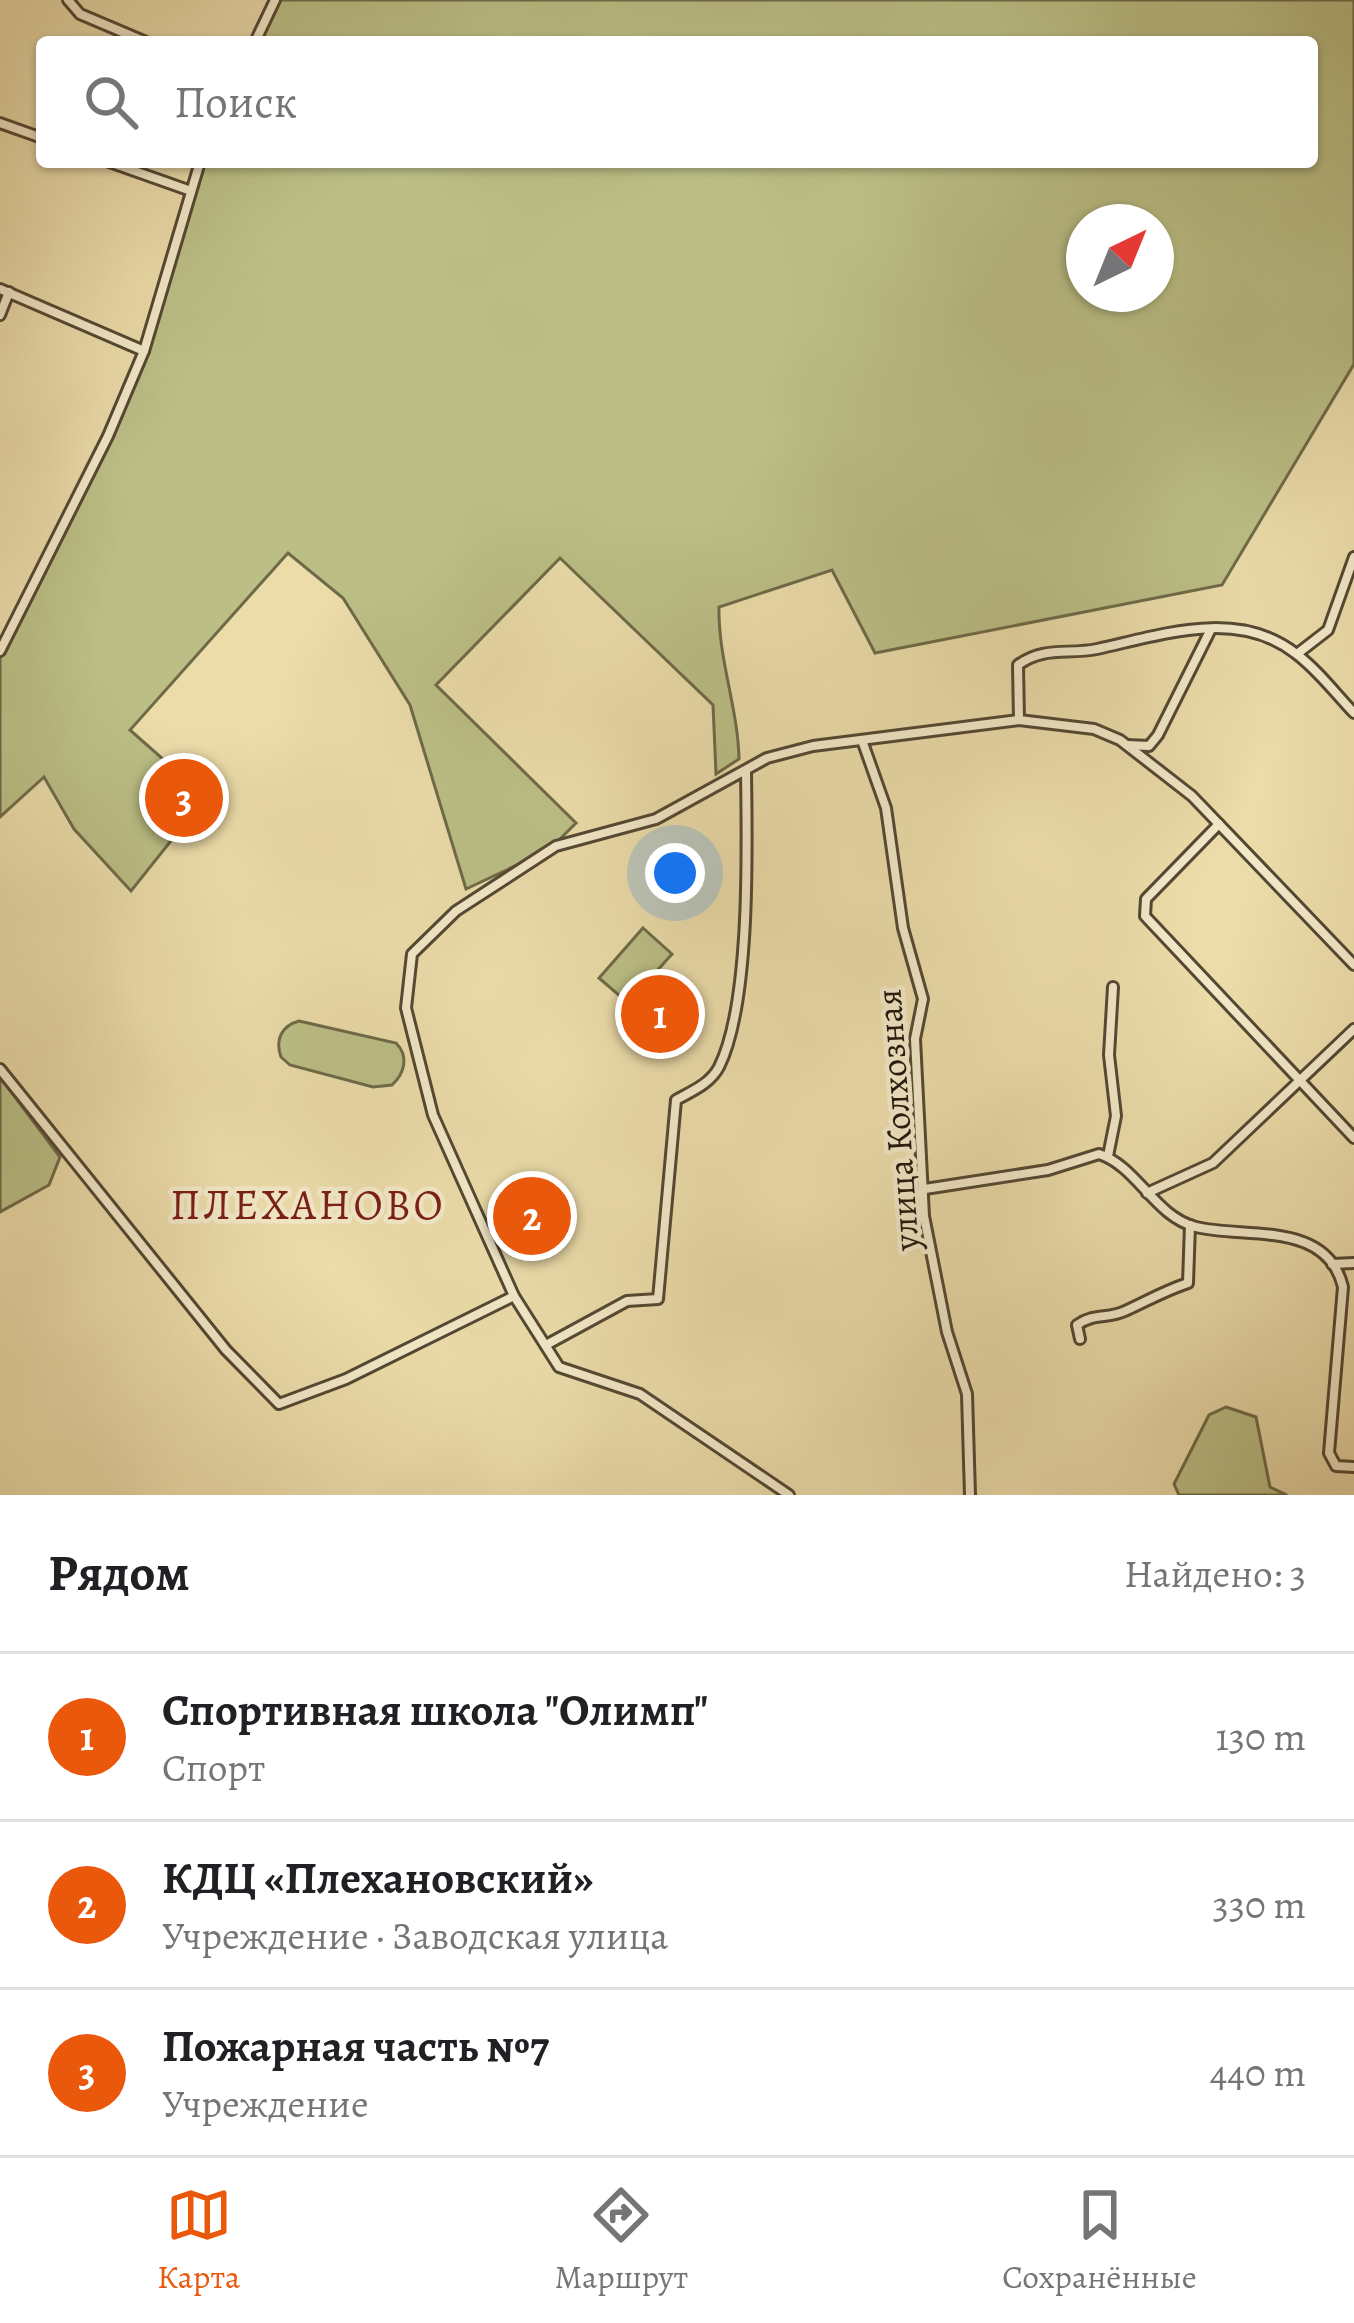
<!DOCTYPE html>
<html lang="ru">
<meta charset="utf-8">
<style>
:root{--surface:#fff;--page:#f2f2f2;--text:#202124;--muted:#757577;--line:#e0e0e0;--accent:#ea580c}
body{margin:0;font-family:Alegreya,serif;background:var(--page);color:var(--text)}
.compass{position:absolute;left:1066px;top:204px;width:108px;height:108px;border-radius:50%;background:var(--surface);box-shadow:0 3px 9px #0004;rotate:43deg}
.you{position:absolute;left:675px;top:873px;width:42px;height:42px;margin:-30px;border:9px solid #fff;border-radius:50%;background:#1a73e8;box-shadow:0 0 0 18px #1a73e833}
.badge{display:grid;place-items:center;width:78px;height:78px;border-radius:50%;background:var(--accent);color:#fff;font-size:39px;font-weight:700}
.pin{position:absolute;translate:-50% -50%;border:6px solid #fff;box-shadow:0 3px 12px #0006}
.list{margin:0;padding:0;list-style:none}
h2{display:flex;justify-content:space-between;align-items:center;height:156px;margin:0;padding:0 48px;font-size:51px}
h2 small{font-size:39px;font-weight:400;color:var(--muted)}
.list li{display:grid;grid-template-columns:78px 1fr auto;gap:36px;align-items:center;box-sizing:border-box;height:168px;padding:0 48px;border-top:3px solid var(--line)}
.list b{display:block;font-size:45px;white-space:nowrap}
.list p{margin:0;font-size:39px;white-space:nowrap;color:var(--muted)}
.list em{font-size:39px;font-style:normal;color:var(--muted)}
.icon{flex:none;width:66px;height:66px;fill:none;stroke:currentColor;stroke-width:2;stroke-linecap:round;stroke-linejoin:round}
.map{position:relative;flex:none;width:1354px;height:1495px;overflow:hidden}
.search{position:absolute;background:var(--surface);box-shadow:0 3px 9px #0004;left:36px;right:36px;top:36px;height:132px;display:flex;align-items:center;gap:30px;box-sizing:border-box;padding:0 42px;border-radius:12px;color:var(--muted);font-size:45px}
.sheet{height:660px;background:var(--surface)}
nav{display:flex;justify-content:space-around;align-items:center;box-sizing:border-box;height:168px;border-top:3px solid var(--line);background:var(--surface);font-size:33px;color:var(--muted)}
nav a{display:grid;justify-items:center;gap:6px}
nav .on{color:var(--accent)}
.map>svg:first-child{display:block}
.green{fill:#bbbf86;stroke:#6e6a48;stroke-width:3;fill-rule:evenodd}
.lines{fill:none;stroke-linecap:round;stroke-linejoin:round}
.minor-casing{stroke:#544833;stroke-width:14}
.minor{stroke:#f2e8c8;stroke-width:8}
.labels{text-anchor:middle;dominant-baseline:central;stroke-width:9;stroke-linejoin:round;paint-order:stroke}
.street-label{font-size:36px;fill:#21160b;stroke:#f2e8c8}
.quarter-label{font-size:42px;letter-spacing:3px;fill:#7a1f14;stroke:#f2e8c8}
</style>
<div class="map">
<svg width="1354" height="1495" viewBox="0 0 1354 1495">
<rect width="100%" height="100%" fill="#ebdcaa"/>
<filter id="stains"><feTurbulence type="fractalNoise" baseFrequency=".00167" numOctaves="4"/><feColorMatrix values="0 0 0 0 .2 0 0 0 0 .09 0 0 0 0 .02 0 0 0 .5 -.17"/></filter>
<radialGradient id="worn" r=".72"><stop offset=".6" stop-color="#630" stop-opacity="0"/><stop offset="1" stop-color="#630" stop-opacity=".3"/></radialGradient>
<!-- green -->
<g class="green">
<path d="M276,0H1354V364L1222,585L875,653L832,570L719,607C718,659 738,708 739,759L716,774L713,705L560,558L436,685L576,823L549,850L466,889L410,705L343,598L288,553L130,730L206,797L131,891L74,829L44,777L0,817V643L42,571L135,371L204,162H1312V42H257ZM1084,222H1156V294H1084Z"/>
<path d="M643,928L672,954L628,1003L599,978Z"/>
<path d="M299,1021L396,1043C409,1056 405,1073 392,1085L373,1087L290,1065L281,1057C275,1040 281,1026 299,1021Z"/>
<path d="M0,1077L60,1157L49,1185L0,1212Z"/>
<path d="M1226,1407L1256,1417L1270,1487L1287,1495H1179L1174,1484L1209,1415Z"/>
</g>
<g class="lines">
<!-- minor casing -->
<g class="minor-casing">
<g id="minor">
<path d="M68,0L80,14L146,42"/>
<path d="M255,42L275,0"/>
<path d="M0,123L42,138"/>
<path d="M109,162L191,191"/>
<path d="M0,289L144,351"/>
<path d="M0,315L9,292"/>
<path d="M0,651L108,436L144,351L200,162"/>
<path d="M1297,654L1328,630L1354,557"/>
<path d="M1019,720L1018,665C1044,646 1067,655 1097,649C1161,635 1237,608 1295,653C1317,669 1335,693 1354,713"/>
<path d="M863,743L886,808L903,928L923,999L915,1039L924,1216L947,1332L967,1394L970,1495"/>
<path d="M1127,745L1149,746L1158,735L1211,629"/>
<path d="M1219,824L1146,899L1145,916L1354,1138"/>
<path d="M0,1069L226,1350L279,1404L346,1379L514,1296"/>
<path d="M1108,1156L1116,1116L1109,1055L1113,987"/>
<path d="M925,1189L1048,1170L1099,1154C1137,1166 1155,1217 1196,1227C1245,1239 1327,1220 1343,1287L1329,1453L1336,1466L1354,1467"/>
<path d="M1147,1193L1213,1163L1354,1029"/>
<path d="M1332,1264L1354,1263"/>
<path d="M1080,1339L1077,1325C1093,1313 1108,1319 1125,1311C1147,1301 1164,1291 1188,1283L1190,1225"/>
<path d="M546,1345L627,1301L658,1299L676,1100C692,1091 710,1084 719,1067C751,1003 747,845 746,772"/>
<path d="M789,1495L640,1394L559,1367L514,1296L433,1115L406,1008L412,954L456,911L556,846L656,819L767,758L813,746L1019,720L1094,729L1120,740L1192,796L1354,965"/>
</g>
</g>
<!-- minor -->
<use href="#minor" class="minor"/>
</g>
<g class="labels">
<!-- street labels -->
<g class="street-label">
<text transform="translate(897 1120) rotate(-94)">улица Колхозная</text>
</g>
<!-- quarter labels -->
<g class="quarter-label">
<text x="308" y="1204">ПЛЕХАНОВО</text>
</g>
</g>
<rect width="100%" height="100%" filter="url(#stains)"/>
<rect width="100%" height="100%" fill="url(#worn)"/>
</svg>
<svg class="compass" viewBox="-18 -18 36 36"><path d="M0-13l5 13h-10z" fill="#e53935"/><path d="M0 13l5-13h-10z" fill="#757577"/></svg>
<div class="you"></div>
<div class="pin badge" style="left:660px;top:1014px">1</div>
<div class="pin badge" style="left:532px;top:1216px">2</div>
<div class="pin badge" style="left:184px;top:798px">3</div>
<div class="search"><svg class="icon" aria-label="search" viewBox="0 0 24 24"><circle cx="10" cy="10" r="6"/><path d="M15 15l6 6"/></svg>Поиск</div>
</div>
<section class="sheet">
<h2>Рядом<small>Найдено: 3</small></h2>
<ul class="list">
<li><span class="badge">1</span><div><b>Спортивная школа &quot;Олимп&quot;</b><p>Спорт</p></div><em>130 m</em></li>
<li><span class="badge">2</span><div><b>КДЦ «Плехановский»</b><p>Учреждение · Заводская улица</p></div><em>330 m</em></li>
<li><span class="badge">3</span><div><b>Пожарная часть №7</b><p>Учреждение</p></div><em>440 m</em></li>
</ul>
</section>
<nav>
<a class="on"><svg class="icon" aria-label="map" viewBox="0 0 24 24"><path d="M3 6l6-2 6 2 6-2v14l-6 2-6-2-6 2zM9 4v14M15 6v14"/></svg>Карта</a>
<a><svg class="icon" aria-label="directions" viewBox="0 0 24 24"><path d="M12 3l9 9-9 9-9-9zM9 14v-3h6M13 9l2 2-2 2"/></svg>Маршрут</a>
<a><svg class="icon" aria-label="saved" viewBox="0 0 24 24"><path d="M7 4h10v16l-5-4-5 4z"/></svg>Сохранённые</a>
</nav>
